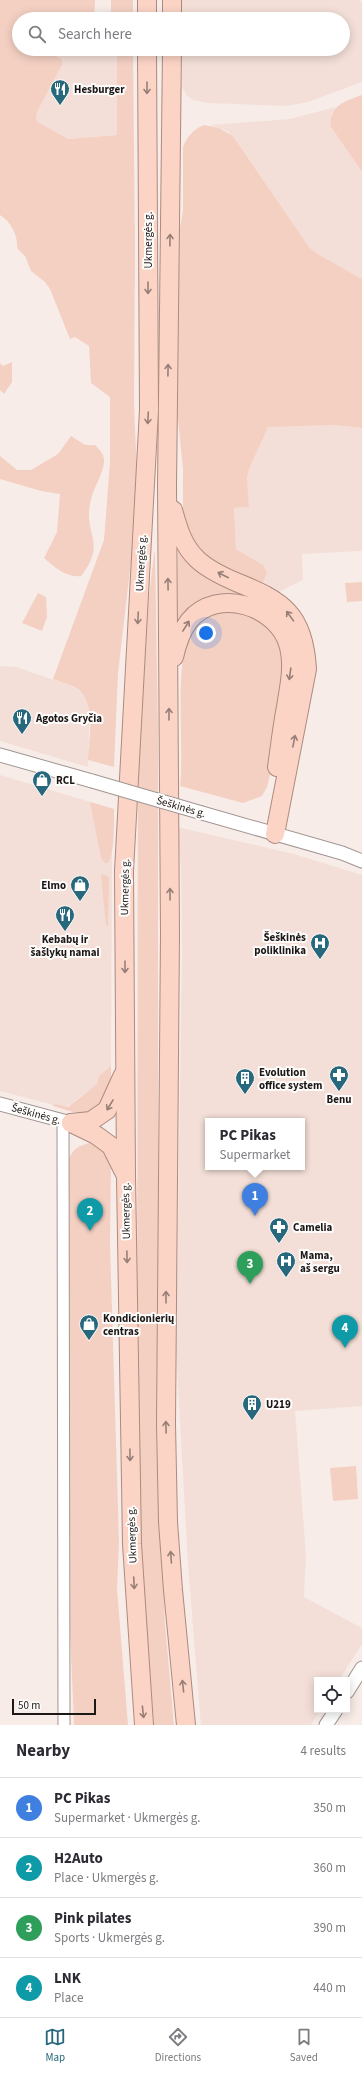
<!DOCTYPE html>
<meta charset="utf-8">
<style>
:root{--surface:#fff;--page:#f2f2f3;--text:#2b2b33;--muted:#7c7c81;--line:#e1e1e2;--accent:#27687c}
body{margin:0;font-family:"Source Sans 3",sans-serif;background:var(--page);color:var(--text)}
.controls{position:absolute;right:12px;bottom:12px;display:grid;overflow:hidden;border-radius:0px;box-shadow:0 2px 10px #0003}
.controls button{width:36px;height:36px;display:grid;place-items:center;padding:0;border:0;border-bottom:1px solid var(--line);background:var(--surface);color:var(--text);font:20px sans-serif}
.scale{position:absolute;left:12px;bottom:10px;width:84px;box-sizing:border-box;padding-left:4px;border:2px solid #1c1817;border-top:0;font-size:11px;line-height:14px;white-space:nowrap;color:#1c1817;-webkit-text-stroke:3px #fefcfb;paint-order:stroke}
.you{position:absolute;left:206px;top:633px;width:14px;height:14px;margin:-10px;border:3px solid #fff;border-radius:50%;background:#1a73e8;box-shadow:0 0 0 6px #1a73e833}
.badge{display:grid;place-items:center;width:26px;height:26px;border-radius:50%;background:var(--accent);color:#fff;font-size:13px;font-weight:700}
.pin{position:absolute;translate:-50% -33px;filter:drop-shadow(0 1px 2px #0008)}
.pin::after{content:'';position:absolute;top:21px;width:14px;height:12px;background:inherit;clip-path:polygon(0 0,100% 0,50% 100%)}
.popup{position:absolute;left:205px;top:1118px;width:100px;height:52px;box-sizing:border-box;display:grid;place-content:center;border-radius:0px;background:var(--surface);filter:drop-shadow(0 1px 3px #0005);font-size:13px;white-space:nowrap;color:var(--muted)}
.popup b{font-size:15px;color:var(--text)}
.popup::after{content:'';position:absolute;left:50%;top:100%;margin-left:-8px;border:8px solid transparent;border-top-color:var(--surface)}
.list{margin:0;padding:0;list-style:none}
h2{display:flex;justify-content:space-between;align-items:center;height:52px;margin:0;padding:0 16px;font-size:17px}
h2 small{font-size:13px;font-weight:400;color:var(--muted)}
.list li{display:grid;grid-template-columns:26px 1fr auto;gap:12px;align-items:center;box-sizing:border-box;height:60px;padding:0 16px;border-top:1px solid var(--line)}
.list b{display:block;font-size:15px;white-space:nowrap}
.list p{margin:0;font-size:13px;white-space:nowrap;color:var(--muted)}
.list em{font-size:13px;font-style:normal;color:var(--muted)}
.icon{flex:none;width:22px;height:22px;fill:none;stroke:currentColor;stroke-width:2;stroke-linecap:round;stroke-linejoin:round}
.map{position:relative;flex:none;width:362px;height:1725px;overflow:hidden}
.search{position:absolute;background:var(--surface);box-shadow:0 2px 10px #0003;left:12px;right:12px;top:12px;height:44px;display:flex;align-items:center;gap:10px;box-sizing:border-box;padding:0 14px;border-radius:22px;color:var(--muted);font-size:15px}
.sheet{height:292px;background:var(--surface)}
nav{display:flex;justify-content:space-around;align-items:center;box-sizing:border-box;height:56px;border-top:1px solid var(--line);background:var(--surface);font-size:11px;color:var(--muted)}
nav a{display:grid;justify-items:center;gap:2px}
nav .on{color:var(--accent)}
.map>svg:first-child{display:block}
.built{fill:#f3dfd7;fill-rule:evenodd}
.green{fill:#f4d0c3}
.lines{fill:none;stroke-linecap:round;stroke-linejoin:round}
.minor-casing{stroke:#a19692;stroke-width:13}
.tertiary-casing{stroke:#a19692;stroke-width:15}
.trunk-casing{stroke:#ac8b7f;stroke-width:20}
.minor{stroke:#fff;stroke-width:11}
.tertiary{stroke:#fff;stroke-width:13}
.trunk{stroke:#fbd4c6;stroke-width:18}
.tertiary-bridge-casing{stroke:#a19692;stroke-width:15;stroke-linecap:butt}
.tertiary-bridge{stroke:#fff;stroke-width:13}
.oneway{stroke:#977f77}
.labels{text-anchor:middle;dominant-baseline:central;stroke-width:4;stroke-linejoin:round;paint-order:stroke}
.poi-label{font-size:11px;font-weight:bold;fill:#1c1817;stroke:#fefcfb;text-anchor:start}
.street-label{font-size:11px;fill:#1c1817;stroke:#fefcfb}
</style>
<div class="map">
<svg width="362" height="1725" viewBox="0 0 362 1725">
<rect width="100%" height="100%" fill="#f8ece8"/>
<!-- built -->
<g class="built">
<path d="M182,0H360L362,4V82L308,102L286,106L208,103L193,100L187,96L182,87V49H343V19H182Z"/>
<path d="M56,49H114L117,53V135L68,139L36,121L37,112L62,65L53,54Z"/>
<path d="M336,107L331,114V127L362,172V279L316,253L309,247L233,136L227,131L211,125L290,119Z"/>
<path d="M334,425L362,428V551L302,554L303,580L277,593L261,586L263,565L236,549L234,508L249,507L247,478L249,469L268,426Z"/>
<path d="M0,666L16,667L69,685L83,693L87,699L90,708L88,767L0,741Z"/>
<path d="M0,775L114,809L112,844L111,1066L99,1076L97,1084L65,1108L0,1091Z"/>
<path d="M177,827L294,854L362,875V1406L295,1411L306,1555L304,1597L362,1628V1644L339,1680H317V1710H320L311,1725H201L188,1565L176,1350L182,951L181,869ZM208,1121H302V1167H208Z"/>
</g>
<!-- green -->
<g class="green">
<path d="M0,0H95L94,19H19V49H56L53,54L62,60V65L37,112L36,121L68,139L117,135V53L114,49H133L135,248L134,404L137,474L133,544L118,673L114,767L88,760C89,739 97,700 76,688C69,684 60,682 53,679L104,540L110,463V397L91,383L89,346L75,337L70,339L50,289L45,282L31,271L25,256L17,248C18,235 11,222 0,215Z"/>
<rect x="111" y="0" width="22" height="19"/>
<path d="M362,95V172L331,127C328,106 345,101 362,95Z"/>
<path d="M204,125L219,128L233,136L309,247L316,253L362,279V428L334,425L268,427L249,469L247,478L249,507L234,508L236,549L263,565L267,573L261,586L203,558L183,527V469L177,410L179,233L183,211V147C187,136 194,129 204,125Z"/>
<path d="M12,362V382L4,394L0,390V363L3,366Z"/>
<path d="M71,436L85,445H95C100,450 105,455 104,463C102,477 92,490 90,504C84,536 107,543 81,576C67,578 54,567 44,558L57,532L60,494L41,491L0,479V456L17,470H31L58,454Z"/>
<path d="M178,547C185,555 194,567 204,572C252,599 297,596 299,665L279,801H276L296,668C296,658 297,648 293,638C278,600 236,585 200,604C191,608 185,619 177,624Z"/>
<path d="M155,552L158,729V1476L165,1624L174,1725H154L142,1573L137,1414L138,696L154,553Z"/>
<path d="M362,582V601L347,602L345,583Z"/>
<path d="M38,593L46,597L47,617L42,631L22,623Z"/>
<path d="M227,610L257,614L279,633L283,649L281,723L272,733L270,747L273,753L274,760L267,787L262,796L243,803L180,786C185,749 172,653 194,625C203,615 214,613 227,610Z"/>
<path d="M90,802L114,809C114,822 115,853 108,863H105L101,858Z"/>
<path d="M102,874L109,877L108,926L106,925L101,876Z"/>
<path d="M111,1066V1086L106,1104C81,1117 80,1114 53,1106L54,1104L68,1107L97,1084L99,1076Z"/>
<path d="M89,1143L101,1146L111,1160L110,1243L119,1542L117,1589L128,1725H74L70,1630L68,1160C73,1149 78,1146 89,1143Z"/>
<path d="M356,1466L358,1499L333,1501L330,1468Z"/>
</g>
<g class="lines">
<!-- minor casing -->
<g class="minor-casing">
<path id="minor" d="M63,1121L64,1725"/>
</g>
<!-- tertiary casing -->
<g class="tertiary-casing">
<g id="tertiary">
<path d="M0,755L92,781"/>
<path d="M202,813L342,853L362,861"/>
<path d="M0,1104L71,1123"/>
<path d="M347,1692L362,1668"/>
<path d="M326,1725L336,1710"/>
</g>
</g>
<!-- trunk casing -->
<g class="trunk-casing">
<g id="trunk">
<path d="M147,0V19"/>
<path d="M172,19V0"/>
<path d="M172,49L167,486L170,933L166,1424L168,1522L173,1590L186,1725"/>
<path d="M173,510C178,528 183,546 197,559C207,569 222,576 236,582C283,601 304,614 307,669L275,834"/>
<path d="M174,657C177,644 181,631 189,621C217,586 279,606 289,647C294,667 289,687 286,707C282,727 280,747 277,767"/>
<path d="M71,1123L91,1121L107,1110L123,1075"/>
<path d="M71,1123L96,1135L111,1146L125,1174"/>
<path d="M144,1725L132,1544L126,1176L124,871L149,410L147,49"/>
</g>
</g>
<!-- minor -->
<use href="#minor" class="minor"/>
<!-- tertiary -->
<use href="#tertiary" class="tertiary"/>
<!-- trunk -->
<use href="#trunk" class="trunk"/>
<!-- tertiary-bridge casing -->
<g class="tertiary-bridge-casing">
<path id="tertiary-bridge" d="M92,781L202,813"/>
</g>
<!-- tertiary-bridge -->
<use href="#tertiary-bridge" class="tertiary-bridge"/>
</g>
<!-- one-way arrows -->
<defs><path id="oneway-shaft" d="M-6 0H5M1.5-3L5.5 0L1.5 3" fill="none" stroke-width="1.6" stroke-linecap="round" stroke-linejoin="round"/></defs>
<g class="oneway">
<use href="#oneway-shaft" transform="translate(147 88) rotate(90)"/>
<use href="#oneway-shaft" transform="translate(170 240) rotate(-89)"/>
<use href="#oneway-shaft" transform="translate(148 288) rotate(90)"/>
<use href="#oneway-shaft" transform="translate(168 370) rotate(-89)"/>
<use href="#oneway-shaft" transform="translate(148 418) rotate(93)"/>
<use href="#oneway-shaft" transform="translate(223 575) rotate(-153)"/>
<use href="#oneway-shaft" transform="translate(168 584) rotate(-91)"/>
<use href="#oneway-shaft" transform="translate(290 616) rotate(-126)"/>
<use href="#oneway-shaft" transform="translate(138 618) rotate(93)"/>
<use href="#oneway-shaft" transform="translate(186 626) rotate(-58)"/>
<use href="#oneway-shaft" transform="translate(290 674) rotate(98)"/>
<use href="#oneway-shaft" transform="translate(169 714) rotate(-90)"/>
<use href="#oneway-shaft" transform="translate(294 741) rotate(-79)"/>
<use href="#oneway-shaft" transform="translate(170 894) rotate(-90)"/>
<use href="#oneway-shaft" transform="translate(125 967) rotate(90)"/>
<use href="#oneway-shaft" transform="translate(110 1105) rotate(121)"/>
<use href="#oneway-shaft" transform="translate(127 1257) rotate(89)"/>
<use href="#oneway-shaft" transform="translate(166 1297) rotate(-90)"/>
<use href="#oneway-shaft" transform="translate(166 1427) rotate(-91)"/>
<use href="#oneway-shaft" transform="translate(130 1455) rotate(89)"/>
<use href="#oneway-shaft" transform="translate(171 1557) rotate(-94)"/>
<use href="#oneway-shaft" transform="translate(134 1583) rotate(87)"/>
<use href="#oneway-shaft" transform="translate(183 1686) rotate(-96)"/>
<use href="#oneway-shaft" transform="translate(143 1712) rotate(84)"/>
</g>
<!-- icons -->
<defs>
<g id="restaurant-pin" transform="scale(1)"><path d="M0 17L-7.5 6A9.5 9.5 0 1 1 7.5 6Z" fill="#27687c" stroke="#fefcfb"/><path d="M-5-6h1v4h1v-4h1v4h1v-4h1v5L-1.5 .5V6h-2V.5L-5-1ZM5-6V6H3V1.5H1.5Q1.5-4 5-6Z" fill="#fff"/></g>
<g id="shop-pin" transform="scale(1)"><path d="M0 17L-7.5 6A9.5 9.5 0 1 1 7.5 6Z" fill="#27687c" stroke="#fefcfb"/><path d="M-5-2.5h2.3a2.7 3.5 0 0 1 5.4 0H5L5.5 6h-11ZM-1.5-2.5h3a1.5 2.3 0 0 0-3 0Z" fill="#fff"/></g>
<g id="hospital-pin" transform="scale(1)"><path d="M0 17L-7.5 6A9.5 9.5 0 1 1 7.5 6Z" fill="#27687c" stroke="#fefcfb"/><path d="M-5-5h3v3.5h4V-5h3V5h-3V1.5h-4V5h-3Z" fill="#fff"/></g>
<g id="pharmacy-pin" transform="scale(1)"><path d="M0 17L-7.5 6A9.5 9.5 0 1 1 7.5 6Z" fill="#27687c" stroke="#fefcfb"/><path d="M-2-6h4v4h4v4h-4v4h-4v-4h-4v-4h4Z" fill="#fff"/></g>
<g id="building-pin" transform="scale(1)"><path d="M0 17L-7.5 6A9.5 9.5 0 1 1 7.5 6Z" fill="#27687c" stroke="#fefcfb"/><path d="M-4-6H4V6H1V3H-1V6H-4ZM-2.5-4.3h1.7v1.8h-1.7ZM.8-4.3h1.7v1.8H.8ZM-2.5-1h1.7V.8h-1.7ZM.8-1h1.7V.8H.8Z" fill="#fff"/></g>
</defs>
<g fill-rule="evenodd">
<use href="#restaurant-pin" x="60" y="89"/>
<use href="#restaurant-pin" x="22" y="718"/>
<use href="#shop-pin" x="42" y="780"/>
<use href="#shop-pin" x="80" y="885"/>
<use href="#restaurant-pin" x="65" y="915"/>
<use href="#hospital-pin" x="320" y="943"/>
<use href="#pharmacy-pin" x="339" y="1075"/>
<use href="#building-pin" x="245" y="1078"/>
<use href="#pharmacy-pin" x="279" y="1227"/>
<use href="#hospital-pin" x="286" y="1261"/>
<use href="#shop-pin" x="89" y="1324"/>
<use href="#building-pin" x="252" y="1404"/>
</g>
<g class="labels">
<!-- poi labels -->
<g class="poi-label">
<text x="74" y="89">Hesburger</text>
<text x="36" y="718">Agotos Gryčia</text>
<text x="56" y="780">RCL</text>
<text x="66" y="885" text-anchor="end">Elmo</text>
<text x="306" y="937" text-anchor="end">Šeškinės<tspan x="306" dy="13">poliklinika</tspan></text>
<text x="65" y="939" text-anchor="middle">Kebabų ir<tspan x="65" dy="13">šašlykų namai</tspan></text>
<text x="259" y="1072">Evolution<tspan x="259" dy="13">office system</tspan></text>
<text x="339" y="1099" text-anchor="middle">Benu</text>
<text x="293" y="1227">Camelia</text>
<text x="300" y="1255">Mama,<tspan x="300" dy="13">aš sergu</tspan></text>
<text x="103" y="1318">Kondicionierių<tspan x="103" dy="13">centras</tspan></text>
<text x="266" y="1404">U219</text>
</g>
<!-- street labels -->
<g class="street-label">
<text transform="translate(148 240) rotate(-90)">Ukmergės g.</text>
<text transform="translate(141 563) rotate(-87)">Ukmergės g.</text>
<text transform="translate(181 807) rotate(16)">Šeškinės g.</text>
<text transform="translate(125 887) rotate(-89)">Ukmergės g.</text>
<text transform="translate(36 1114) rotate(15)">Šeškinės g.</text>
<text transform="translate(126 1211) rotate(-91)">Ukmergės g.</text>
<text transform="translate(132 1535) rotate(-92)">Ukmergės g.</text>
</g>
</g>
</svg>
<div class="controls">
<button><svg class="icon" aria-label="locate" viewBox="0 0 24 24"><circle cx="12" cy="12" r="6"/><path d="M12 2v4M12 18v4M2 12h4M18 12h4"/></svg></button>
</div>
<div class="scale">50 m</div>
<div class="you"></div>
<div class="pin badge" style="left:255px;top:1216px;background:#3f7fe0">1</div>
<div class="popup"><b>PC Pikas</b>Supermarket</div>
<div class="pin badge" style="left:90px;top:1231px;background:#0f9aa8">2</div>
<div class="pin badge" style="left:250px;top:1284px;background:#2e9e5b">3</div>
<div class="pin badge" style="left:345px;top:1348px;background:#0f9aa8">4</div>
<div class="search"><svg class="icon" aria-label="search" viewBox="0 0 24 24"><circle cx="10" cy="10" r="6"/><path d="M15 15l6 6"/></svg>Search here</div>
</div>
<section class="sheet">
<h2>Nearby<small>4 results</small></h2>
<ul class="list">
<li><span class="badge" style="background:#3f7fe0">1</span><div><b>PC Pikas</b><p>Supermarket · Ukmergės g.</p></div><em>350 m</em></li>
<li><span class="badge" style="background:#0f9aa8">2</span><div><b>H2Auto</b><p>Place · Ukmergės g.</p></div><em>360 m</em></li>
<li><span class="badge" style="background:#2e9e5b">3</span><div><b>Pink pilates</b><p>Sports · Ukmergės g.</p></div><em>390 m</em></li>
<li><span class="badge" style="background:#0f9aa8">4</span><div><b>LNK</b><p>Place</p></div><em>440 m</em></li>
</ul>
</section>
<nav>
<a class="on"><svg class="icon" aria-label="map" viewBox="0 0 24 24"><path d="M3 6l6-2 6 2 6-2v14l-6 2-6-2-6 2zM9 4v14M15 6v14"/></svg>Map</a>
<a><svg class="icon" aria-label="directions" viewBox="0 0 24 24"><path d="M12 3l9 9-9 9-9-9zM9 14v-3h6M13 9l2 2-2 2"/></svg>Directions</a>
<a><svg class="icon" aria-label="saved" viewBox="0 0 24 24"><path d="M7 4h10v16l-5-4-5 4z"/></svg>Saved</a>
</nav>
